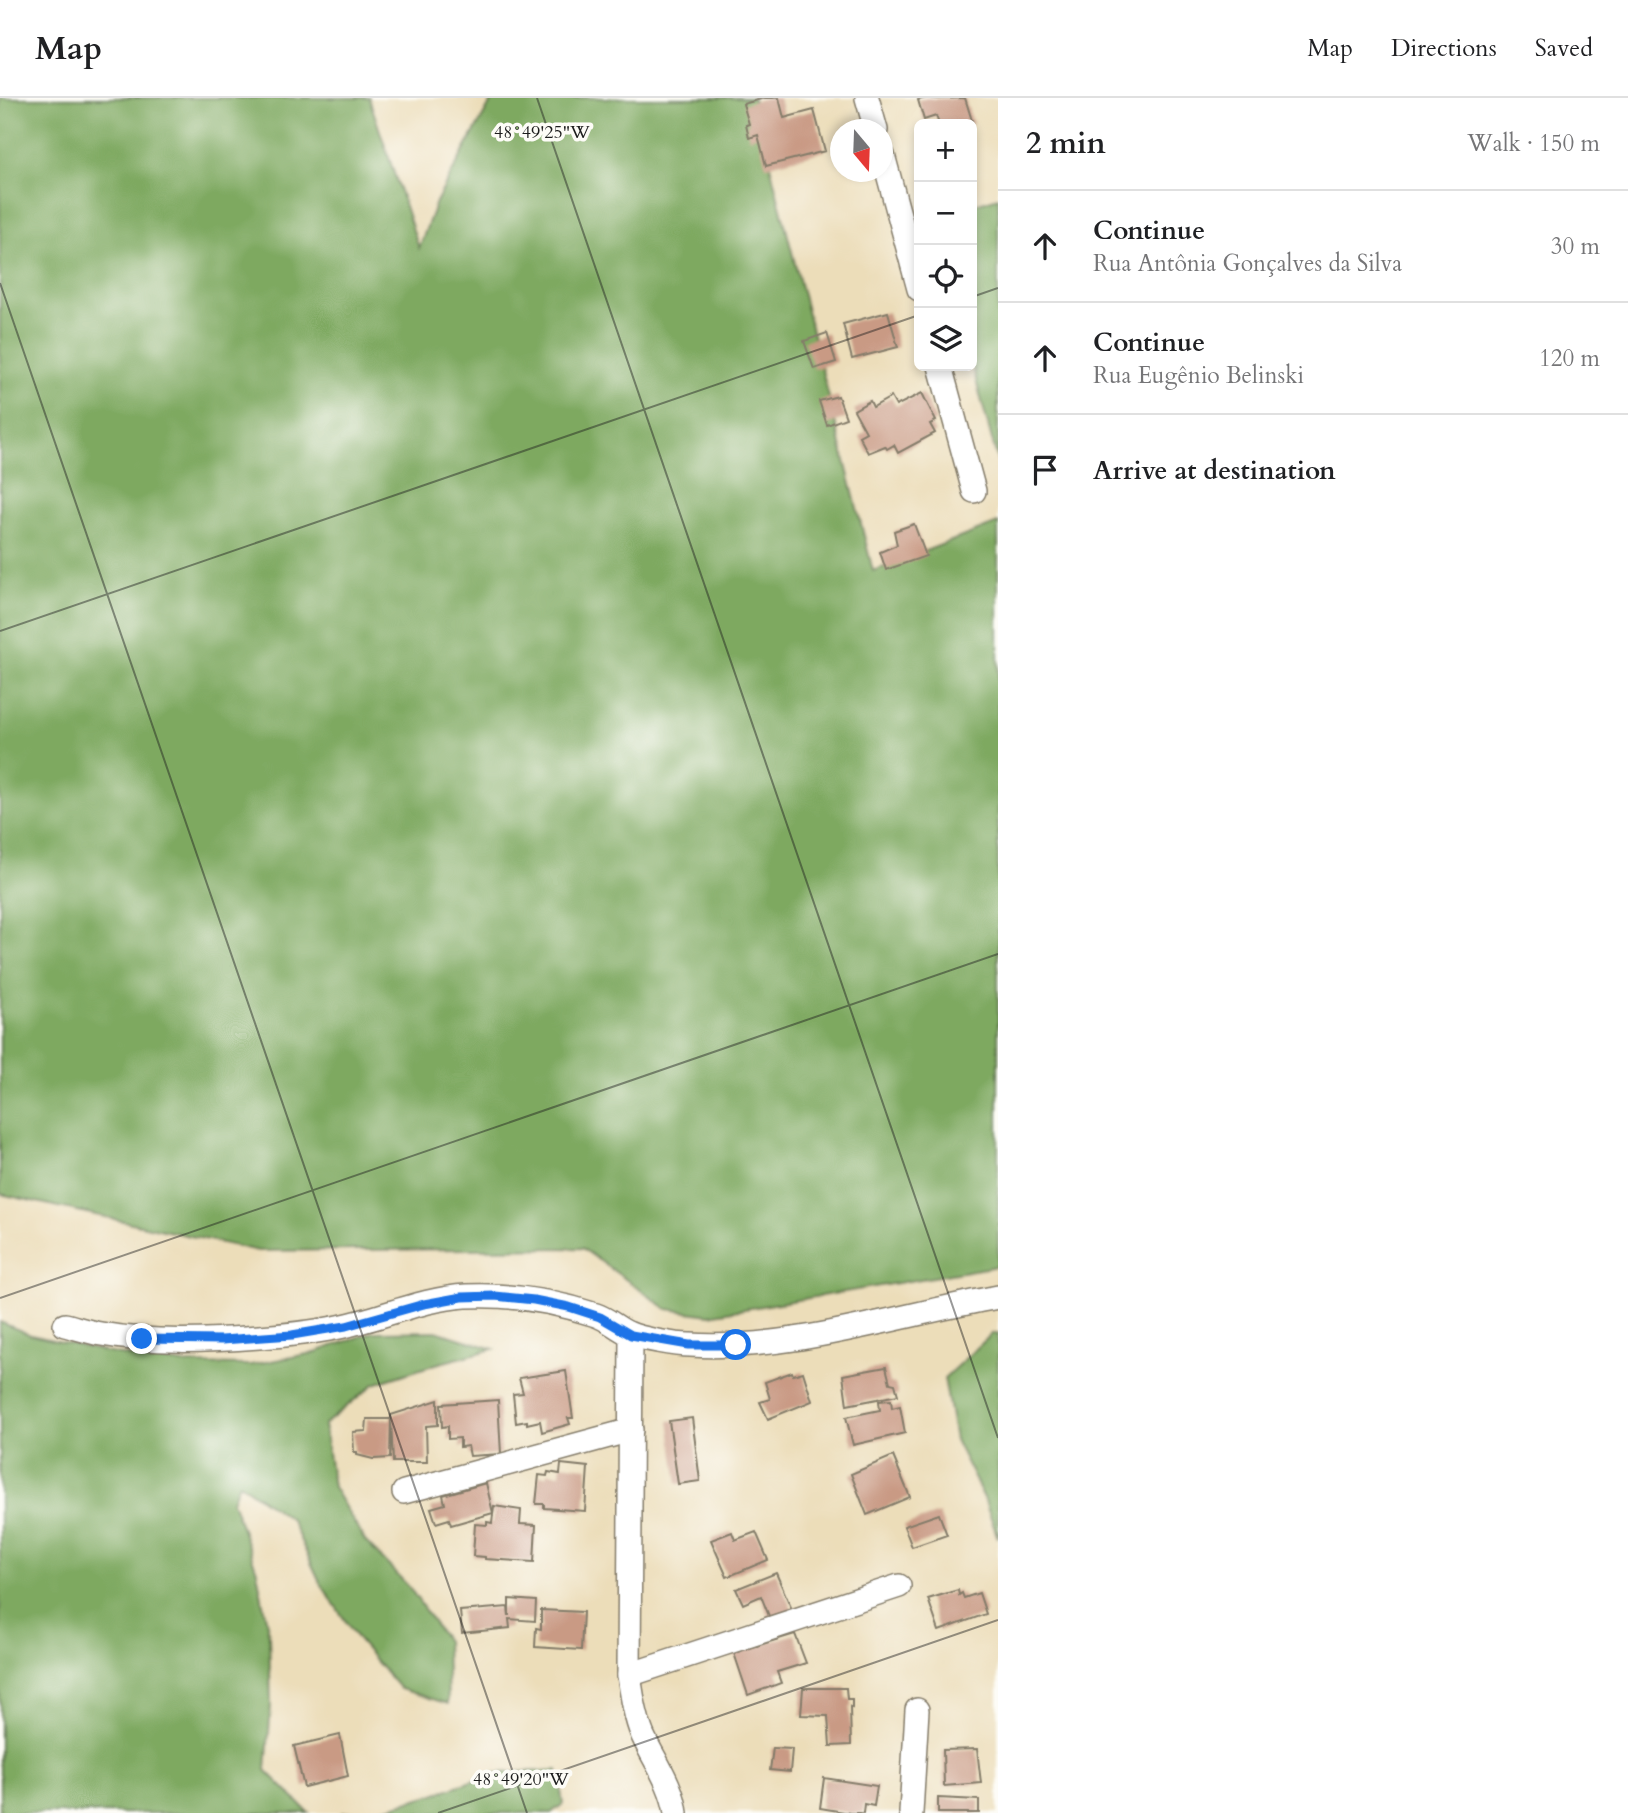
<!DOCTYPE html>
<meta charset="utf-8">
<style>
:root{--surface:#fff;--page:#f2f2f2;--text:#202124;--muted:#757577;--line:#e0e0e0}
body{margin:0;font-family:Cardo,serif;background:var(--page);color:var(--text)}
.controls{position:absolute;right:21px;top:21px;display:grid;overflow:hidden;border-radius:10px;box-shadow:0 4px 10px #0003}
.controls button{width:63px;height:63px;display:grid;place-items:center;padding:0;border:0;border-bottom:2px solid var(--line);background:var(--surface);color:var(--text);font:35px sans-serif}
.compass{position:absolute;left:830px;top:21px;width:63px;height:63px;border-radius:50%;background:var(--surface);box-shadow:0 4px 10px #0003;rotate:161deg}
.stop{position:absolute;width:21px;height:21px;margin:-16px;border:5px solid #1a73e8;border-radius:50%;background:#fff}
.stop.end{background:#1a73e8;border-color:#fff;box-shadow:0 2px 7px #0008}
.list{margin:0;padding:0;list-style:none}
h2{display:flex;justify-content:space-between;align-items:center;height:91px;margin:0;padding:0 28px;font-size:30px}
h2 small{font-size:23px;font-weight:400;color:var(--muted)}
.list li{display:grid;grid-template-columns:46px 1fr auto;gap:21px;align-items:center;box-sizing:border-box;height:112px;padding:0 28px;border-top:2px solid var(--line)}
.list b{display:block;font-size:26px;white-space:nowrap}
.list p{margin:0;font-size:23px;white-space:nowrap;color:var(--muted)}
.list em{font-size:23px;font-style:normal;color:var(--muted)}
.icon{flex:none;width:38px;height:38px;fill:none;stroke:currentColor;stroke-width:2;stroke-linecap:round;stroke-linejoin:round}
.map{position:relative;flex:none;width:998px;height:1715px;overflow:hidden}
header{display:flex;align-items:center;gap:42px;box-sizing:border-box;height:98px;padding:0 35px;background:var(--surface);border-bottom:2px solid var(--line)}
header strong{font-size:33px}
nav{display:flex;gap:38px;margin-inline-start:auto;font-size:24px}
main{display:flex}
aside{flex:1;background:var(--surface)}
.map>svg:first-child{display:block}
.forest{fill:#7ea960;stroke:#4d623e;stroke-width:2}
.building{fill:#c99a84}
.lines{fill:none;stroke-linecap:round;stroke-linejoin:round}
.minor-casing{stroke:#847c6a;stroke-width:26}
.minor{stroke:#fff;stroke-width:23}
.route{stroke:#1a73e8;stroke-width:9}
.ticks{fill:none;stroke:#1c1c1c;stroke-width:2;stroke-opacity:0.45}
.ticks-label{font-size:18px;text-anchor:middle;fill:#1c1c1c;stroke:#fdfcf7;stroke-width:7;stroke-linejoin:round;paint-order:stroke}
</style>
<header>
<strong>Map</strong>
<nav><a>Map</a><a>Directions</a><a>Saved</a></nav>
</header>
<main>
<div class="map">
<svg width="998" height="1715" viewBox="0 0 998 1715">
<rect width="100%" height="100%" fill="#fdfcf7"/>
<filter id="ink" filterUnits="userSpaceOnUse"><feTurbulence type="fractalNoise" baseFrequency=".0143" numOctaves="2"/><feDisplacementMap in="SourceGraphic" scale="14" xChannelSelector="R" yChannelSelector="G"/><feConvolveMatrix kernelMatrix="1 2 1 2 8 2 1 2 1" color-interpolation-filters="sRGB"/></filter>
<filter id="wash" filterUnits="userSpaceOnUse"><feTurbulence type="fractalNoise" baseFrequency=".00686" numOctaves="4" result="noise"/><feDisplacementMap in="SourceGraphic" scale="28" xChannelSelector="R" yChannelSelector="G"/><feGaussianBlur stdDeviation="1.57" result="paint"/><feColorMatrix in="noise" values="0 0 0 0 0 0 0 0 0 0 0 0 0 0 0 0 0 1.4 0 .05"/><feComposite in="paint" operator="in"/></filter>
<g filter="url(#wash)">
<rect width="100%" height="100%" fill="#ecddb9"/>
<!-- forest -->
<g class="forest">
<path d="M0,0H369L419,150L436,104L493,0H753L873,473L998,425V1168L709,1217L667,1211L582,1150L258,1153L0,1096Z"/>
<path d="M998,99V364L972,267V107Z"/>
<path d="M0,1224L31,1237L115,1256L185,1266L250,1267L313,1255L373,1234L436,1233L494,1251L436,1266L374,1286L324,1327L333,1389L365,1443L409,1489L446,1543L448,1606L400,1591L358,1542L321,1486L291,1422L239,1385L232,1403L257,1473L269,1537L271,1608L266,1672L309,1715H0Z"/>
<path d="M998,1235V1440L984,1400L955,1342L944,1280L992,1236Z"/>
<path d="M558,1672L563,1706L551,1715H341L375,1713L434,1696L495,1675Z"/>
</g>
<g id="blocks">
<!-- building -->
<g class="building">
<path d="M765,0H779L784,20L814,12L825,53L766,68L758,37L749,40L746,27L749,26L743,6Z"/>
<path d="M927,0L937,1L965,0L973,26H939L936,18L924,22L918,2Z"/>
<path d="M888,214L898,249L852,261L843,226Z"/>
<path d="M827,235L836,264L814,271L804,243Z"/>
<path d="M922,295L936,323L930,326L935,335L898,355L894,347L887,351L885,348L868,355L859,338L866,334L854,312L870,303L873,309L891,299L896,308Z"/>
<path d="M838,298L846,320L827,327L819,303Z"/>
<path d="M914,426L926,458L886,472L880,454L897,447L894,433Z"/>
<path d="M886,1269L890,1285L895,1286L898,1297L847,1307L843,1277Z"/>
<path d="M566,1273L573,1320H568L570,1326L542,1334L540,1323L527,1326V1323L516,1325L513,1296L523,1295L519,1280Z"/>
<path d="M792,1274L793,1277L803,1274L812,1303L768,1321L760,1304L770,1301L765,1284Z"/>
<path d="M438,1302V1327L426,1328L427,1364H393L391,1321L390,1360L373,1361L357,1357V1354H354L353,1334L366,1333L367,1321H391V1317Z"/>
<path d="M498,1302L501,1356L470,1358L468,1348L460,1349V1340L448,1341V1328L442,1329L441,1306Z"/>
<path d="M891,1302L892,1310L900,1308L905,1335L853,1347L846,1319L880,1312L879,1303Z"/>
<path d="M692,1320L700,1383L678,1386L669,1323Z"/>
<path d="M893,1358L910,1399L867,1417L851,1376Z"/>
<path d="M561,1366L588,1369L585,1413L544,1410V1406H536L539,1377L547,1378L548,1374L560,1376Z"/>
<path d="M486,1385L493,1415L451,1427L449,1421L436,1425L431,1410L445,1406L443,1397Z"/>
<path d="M494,1408L521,1412L520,1426L536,1427L534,1464L485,1461V1459L473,1458L475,1426L487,1427V1424L492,1425Z"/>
<path d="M939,1416L947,1437L912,1449L904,1428Z"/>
<path d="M732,1434L735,1442L756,1434L768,1462L727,1479L711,1442Z"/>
<path d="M776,1475L793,1514L771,1523L761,1498L743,1506L736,1491Z"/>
<path d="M958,1492L959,1497L962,1495L964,1500L979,1495L986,1516L939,1533L928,1501Z"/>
<path d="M509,1501L536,1503L535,1523L509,1521L510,1530L462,1535L460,1513L508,1509L509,1518Z"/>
<path d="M541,1512L583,1514L581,1552L535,1549L536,1530L541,1531Z"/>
<path d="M795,1536L806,1565L777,1574L781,1585L748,1597L734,1555Z"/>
<path d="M803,1590H846L847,1601H852V1610L850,1609L851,1647L830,1648L828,1618L801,1617Z"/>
<path d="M340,1637L348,1678L304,1689L294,1648Z"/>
<path d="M773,1650L792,1651L790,1674L770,1672Z"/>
<path d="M977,1651L981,1685L944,1688L943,1652Z"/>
<path d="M824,1680L877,1688L874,1708L864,1706L863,1715H850L820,1710Z"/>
<path d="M938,1700L979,1702V1715H938Z"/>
</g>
</g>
</g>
<g filter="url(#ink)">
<use href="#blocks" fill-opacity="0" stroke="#847c6a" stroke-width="2"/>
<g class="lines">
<!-- minor casing -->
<g class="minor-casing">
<g id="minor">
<path d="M867,0L876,32"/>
<path d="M883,57L919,191"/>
<path d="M940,268L974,393"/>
<path d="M65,1227C77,1230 89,1234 101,1236C153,1245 207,1243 259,1239C289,1237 319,1234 348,1227C385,1218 428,1200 466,1198C510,1196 554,1203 596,1217C608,1221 617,1230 628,1235C640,1241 677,1247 690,1247C792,1253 898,1217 998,1199"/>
<path d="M631,1237L629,1577C632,1597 635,1619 643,1638C655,1664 672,1686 676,1715"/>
<path d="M404,1394L631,1332"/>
<path d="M629,1577L899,1488"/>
<path d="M911,1715L917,1612"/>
</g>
</g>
<!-- minor -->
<use href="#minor" class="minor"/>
</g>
</g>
<g class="lines" filter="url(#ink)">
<!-- route -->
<path class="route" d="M142,1241L222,1242L292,1237L346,1228L424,1206L462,1199L495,1198L534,1202L569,1209L600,1219L631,1237L689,1247H736"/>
</g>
<!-- ticks -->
<path class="ticks" d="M537,0L998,1340M0,185L527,1715M972,199L998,190M0,533L919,217M0,1200L998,856M438,1715L998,1522"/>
<g class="ticks-label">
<text x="542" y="40">48°49'25"W</text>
<text x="521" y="1687">48°49'20"W</text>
</g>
</svg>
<div class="controls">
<button>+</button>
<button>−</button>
<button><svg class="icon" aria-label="locate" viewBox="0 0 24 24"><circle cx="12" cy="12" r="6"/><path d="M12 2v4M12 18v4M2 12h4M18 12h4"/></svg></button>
<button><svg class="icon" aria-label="layers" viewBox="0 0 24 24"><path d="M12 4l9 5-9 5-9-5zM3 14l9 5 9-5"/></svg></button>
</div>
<svg class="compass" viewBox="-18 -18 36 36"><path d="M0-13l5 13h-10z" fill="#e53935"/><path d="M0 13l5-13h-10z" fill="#757577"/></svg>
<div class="stop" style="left:736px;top:1247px"></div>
<div class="stop end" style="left:142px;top:1241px"></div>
</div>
<aside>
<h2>2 min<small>Walk · 150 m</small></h2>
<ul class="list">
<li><svg class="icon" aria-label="ahead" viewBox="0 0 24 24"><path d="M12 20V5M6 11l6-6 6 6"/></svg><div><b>Continue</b><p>Rua Antônia Gonçalves da Silva</p></div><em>30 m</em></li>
<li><svg class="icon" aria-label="ahead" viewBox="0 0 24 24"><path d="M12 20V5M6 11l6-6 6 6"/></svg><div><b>Continue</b><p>Rua Eugênio Belinski</p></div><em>120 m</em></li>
<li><svg class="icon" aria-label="arrive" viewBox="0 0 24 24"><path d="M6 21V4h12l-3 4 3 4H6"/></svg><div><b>Arrive at destination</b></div></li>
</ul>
</aside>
</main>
